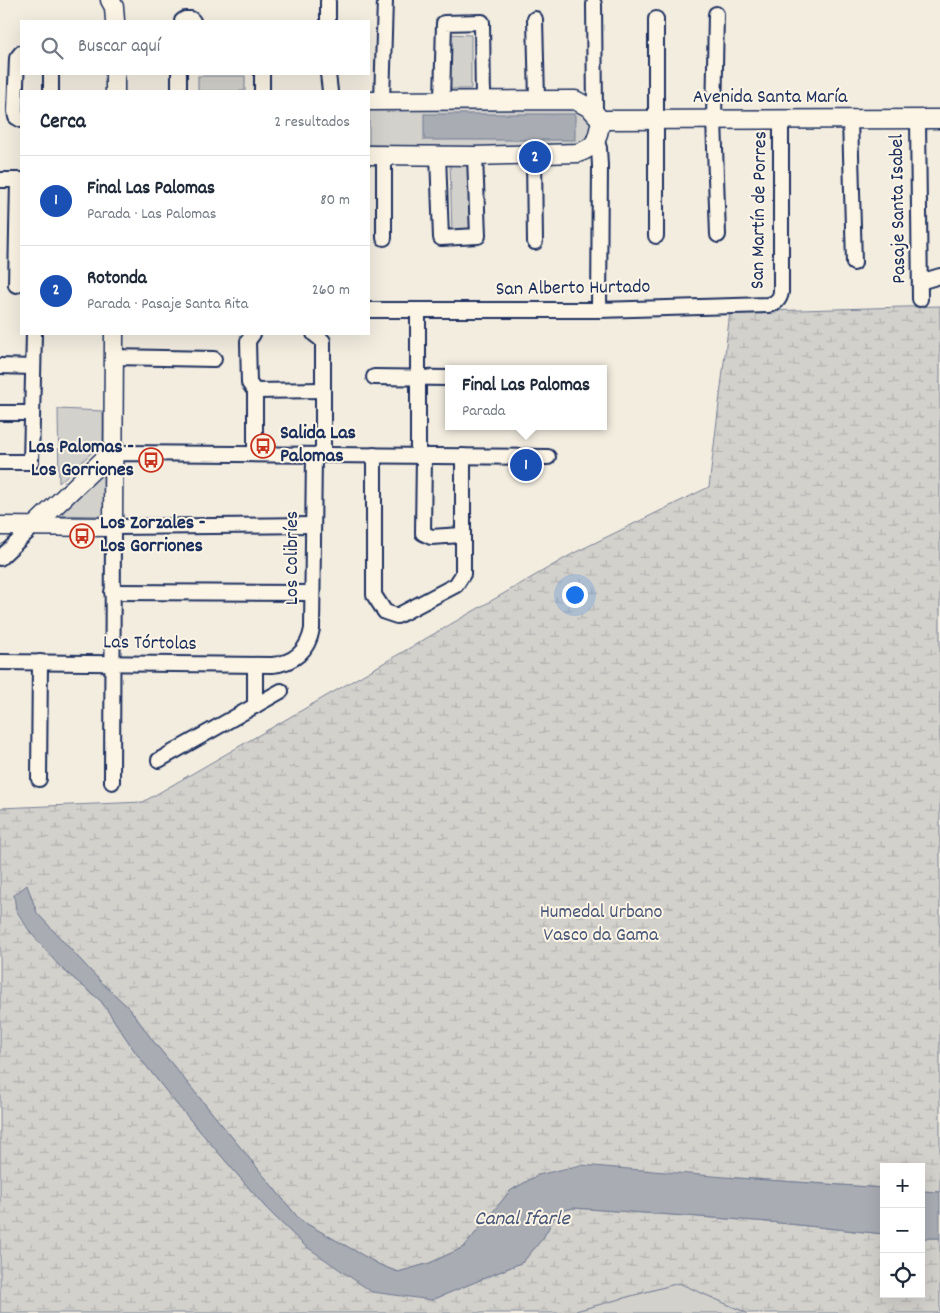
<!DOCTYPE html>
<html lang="es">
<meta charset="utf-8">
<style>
:root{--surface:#fff;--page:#f2f2f3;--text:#1f2937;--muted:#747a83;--line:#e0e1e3;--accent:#c8321e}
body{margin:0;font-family:Dekko,sans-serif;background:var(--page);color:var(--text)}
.controls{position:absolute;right:15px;bottom:15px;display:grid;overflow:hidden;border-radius:0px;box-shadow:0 5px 20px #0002}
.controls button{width:45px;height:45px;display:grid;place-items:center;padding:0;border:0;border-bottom:1px solid var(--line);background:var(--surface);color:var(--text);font:25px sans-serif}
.you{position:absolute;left:574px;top:594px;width:18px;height:18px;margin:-12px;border:4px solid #fff;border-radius:50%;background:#1a73e8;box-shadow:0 0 0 8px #1a73e833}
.badge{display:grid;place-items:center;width:32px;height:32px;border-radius:50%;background:var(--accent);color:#fff;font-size:16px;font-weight:700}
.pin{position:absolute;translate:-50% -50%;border:2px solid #fff;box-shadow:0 1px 5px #0006}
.popup{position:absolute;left:445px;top:365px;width:162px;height:65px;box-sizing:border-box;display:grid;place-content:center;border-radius:0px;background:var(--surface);filter:drop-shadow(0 1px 4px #0005);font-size:16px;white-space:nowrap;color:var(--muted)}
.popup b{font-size:19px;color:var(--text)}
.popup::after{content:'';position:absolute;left:50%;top:100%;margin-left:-10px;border:10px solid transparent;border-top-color:var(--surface)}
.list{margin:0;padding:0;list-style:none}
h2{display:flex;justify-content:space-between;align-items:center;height:65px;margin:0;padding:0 20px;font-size:21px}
h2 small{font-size:16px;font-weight:400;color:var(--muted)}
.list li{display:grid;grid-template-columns:32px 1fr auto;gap:15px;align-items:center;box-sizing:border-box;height:90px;padding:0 20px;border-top:1px solid var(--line)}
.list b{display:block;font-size:19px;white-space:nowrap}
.list p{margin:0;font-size:16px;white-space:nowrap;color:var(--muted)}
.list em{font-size:16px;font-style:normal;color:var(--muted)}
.icon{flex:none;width:28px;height:28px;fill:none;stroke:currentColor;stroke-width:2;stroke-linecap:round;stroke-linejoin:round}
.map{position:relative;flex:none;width:940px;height:1313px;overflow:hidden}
.search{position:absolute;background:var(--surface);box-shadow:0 5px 20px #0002;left:20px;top:20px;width:350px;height:55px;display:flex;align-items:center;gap:12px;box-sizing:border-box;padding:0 18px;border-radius:0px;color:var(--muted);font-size:19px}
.panel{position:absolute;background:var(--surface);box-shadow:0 5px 20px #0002;left:20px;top:90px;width:350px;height:245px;border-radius:0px}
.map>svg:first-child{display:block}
.green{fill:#d3d1cc;stroke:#778095}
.wetland{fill:url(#wetland-marsh);stroke:#778095}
.water{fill:#a9acb3;stroke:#707a91}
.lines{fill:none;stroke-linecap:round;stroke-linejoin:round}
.minor-casing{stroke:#1b2f5e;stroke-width:18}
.tertiary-casing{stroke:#1b2f5e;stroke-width:21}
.minor{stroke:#fcf5e5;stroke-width:14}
.tertiary{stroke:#fcf5e5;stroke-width:18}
.labels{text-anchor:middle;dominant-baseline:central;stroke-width:4;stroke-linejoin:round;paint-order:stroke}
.street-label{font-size:20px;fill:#1b2f5e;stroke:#fcf5e5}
.poi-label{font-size:20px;font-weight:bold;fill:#1b2f5e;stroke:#fcf5e5;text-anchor:start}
.park-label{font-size:20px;fill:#49587a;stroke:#fcf5e5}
.water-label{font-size:21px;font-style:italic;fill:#465478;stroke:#fcf5e5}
</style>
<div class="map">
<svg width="940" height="1313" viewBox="0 0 940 1313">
<defs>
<pattern id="wetland-marsh" width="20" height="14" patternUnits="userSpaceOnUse" patternTransform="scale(1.25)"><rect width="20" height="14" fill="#d3d1cc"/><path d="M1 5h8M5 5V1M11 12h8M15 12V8" fill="none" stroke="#b5b4b2"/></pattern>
</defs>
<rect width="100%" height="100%" fill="#f3ede0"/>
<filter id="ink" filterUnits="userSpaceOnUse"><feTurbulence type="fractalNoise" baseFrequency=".02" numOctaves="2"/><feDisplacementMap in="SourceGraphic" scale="10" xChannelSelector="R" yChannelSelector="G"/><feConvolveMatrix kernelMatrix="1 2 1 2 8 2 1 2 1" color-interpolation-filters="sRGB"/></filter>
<g filter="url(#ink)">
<!-- green -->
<g class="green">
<path d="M447,34L471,35V89H447Z"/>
<rect x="198" y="76" width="47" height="15"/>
<path d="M570,105L584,110C591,121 597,135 584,144C580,147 572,148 568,149L369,145V108Z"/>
<path d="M450,164H471L473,232L452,233Z"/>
<path d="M58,409L103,411V442L59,483Z"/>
<path d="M103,464L104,516L49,515Z"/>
<path d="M679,1283L747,1313H568Z"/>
</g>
<!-- wetland -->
<path class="wetland" d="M940,306V1192L921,1191V1167H884V1188L737,1178L538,1175L510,1191L464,1247L430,1263L398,1272L380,1265L341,1243L300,1220L153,1041L130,1009L101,982L37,913L27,886L14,895L60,967L101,1001L136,1053L174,1101L267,1209L304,1245L432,1300L523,1262L543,1238L558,1211L574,1208L770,1222L884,1234V1294H921V1238H940V1313H747L679,1283L568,1313H0V808L143,802L574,553L709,487L730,312Z"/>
<!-- water -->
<g class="water">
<rect x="424" y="114" width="151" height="26"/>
<path d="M27,885L37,913L101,982L130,1009L153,1041L300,1220L380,1265L398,1272L430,1263L464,1247L510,1191L538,1175L581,1165L737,1178L884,1188V1234L770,1222L574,1208L558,1211L543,1238L523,1262L480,1280L432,1300L372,1292L304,1245L267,1209L174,1101L136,1053L101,1001L60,967L30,932L16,910L14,895Z"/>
<path d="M921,1191L940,1192V1238H921Z"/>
</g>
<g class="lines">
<!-- minor casing -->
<g class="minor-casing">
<g id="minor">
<path d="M328,1V21"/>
<path d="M594,4L595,112"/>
<path d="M716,14L714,119L718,235"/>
<path d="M535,19L537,100"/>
<path d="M182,21L185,19H191L193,21"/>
<path d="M21,53L17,58L15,111L16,117L21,120"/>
<path d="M51,74V91"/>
<path d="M262,74V91"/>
<path d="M328,74L330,91"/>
<path d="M179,91V74"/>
<path d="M442,100L444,23L482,22L483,101"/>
<path d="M382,101L385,0"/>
<path d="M850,119L854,263"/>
<path d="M918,119L920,299"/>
<path d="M597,142L599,148L600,166L599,310"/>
<path d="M438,155L441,238L478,236L475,156"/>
<path d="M534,155L535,242"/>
<path d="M0,180H21"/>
<path d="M656,236V19"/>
<path d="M384,238V156"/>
<path d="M920,282L940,276"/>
<path d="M16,285L18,180"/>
<path d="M369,310H599L768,305C776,304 780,299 781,292V119"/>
<path d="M253,334L248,341L249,383L255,391"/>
<path d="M314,334L323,341V455"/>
<path d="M113,357L214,359"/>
<path d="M0,366L33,367"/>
<path d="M374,377L448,378"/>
<path d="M255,391L323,390"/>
<path d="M255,391V454"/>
<path d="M0,413H32"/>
<path d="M113,454L123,453L548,457"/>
<path d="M374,455V595L385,612L397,616L456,585L463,574V456"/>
<path d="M418,456V311"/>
<path d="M424,456L423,533L431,537L462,535"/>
<path d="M0,462H31L34,334"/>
<path d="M0,558L34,526"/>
<path d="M112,592L312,593"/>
<path d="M0,662L272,665C294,663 308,651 312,629L314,455"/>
<path d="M255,706V665"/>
<path d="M159,760L281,691"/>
<path d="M39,779L40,662"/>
<path d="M112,782L113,527L313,525"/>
</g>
</g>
<!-- tertiary casing -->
<g class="tertiary-casing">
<g id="tertiary">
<path d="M110,0L114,7L115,21"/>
<path d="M115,91V74"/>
<path d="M369,101L575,100L590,108L601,120"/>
<path d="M601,120L940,119"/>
<path d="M369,155L475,156L578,153C598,146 597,139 601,120"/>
<path d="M0,526L113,527L114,334"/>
<path d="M34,526L101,462L113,454"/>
</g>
</g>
<!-- minor -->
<use href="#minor" class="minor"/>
<!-- tertiary -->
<use href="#tertiary" class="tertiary"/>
</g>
</g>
<!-- icons -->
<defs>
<g id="bus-ring" transform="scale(1.25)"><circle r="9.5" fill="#fcf5e5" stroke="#c8321e" stroke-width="1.5"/><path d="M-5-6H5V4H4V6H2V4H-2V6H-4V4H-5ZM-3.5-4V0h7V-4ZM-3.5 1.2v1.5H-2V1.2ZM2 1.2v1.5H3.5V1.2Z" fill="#c8321e"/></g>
</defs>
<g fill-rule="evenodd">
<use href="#bus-ring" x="263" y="446"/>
<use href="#bus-ring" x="151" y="460"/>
<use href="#bus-ring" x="82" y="536"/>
</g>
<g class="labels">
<!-- street labels -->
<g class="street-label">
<text x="770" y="98">Avenida Santa María</text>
<text transform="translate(899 209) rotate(-91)">Pasaje Santa Isabel</text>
<text transform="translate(760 210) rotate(-89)">San Martín de Porres</text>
<text transform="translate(573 289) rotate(-1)">San Alberto Hurtado</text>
<text transform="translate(293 558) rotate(-90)">Los Colibríes</text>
<text transform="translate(150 644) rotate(1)">Las Tórtolas</text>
</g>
<!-- poi labels -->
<g class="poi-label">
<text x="280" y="434">Salida Las<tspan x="280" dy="23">Palomas</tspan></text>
<text x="134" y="448" text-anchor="end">Las Palomas -<tspan x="134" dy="23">Los Gorriones</tspan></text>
<text x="100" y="524">Los Zorzales -<tspan x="100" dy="23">Los Gorriones</tspan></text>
</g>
<!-- park labels -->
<g class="park-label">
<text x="601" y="913">Humedal Urbano<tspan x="601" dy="23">Vasco da Gama</tspan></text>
</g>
<!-- water labels -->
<g class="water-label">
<text x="522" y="1220">Canal Ifarle</text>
</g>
</g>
</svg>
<div class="controls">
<button>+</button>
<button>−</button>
<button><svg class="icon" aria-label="locate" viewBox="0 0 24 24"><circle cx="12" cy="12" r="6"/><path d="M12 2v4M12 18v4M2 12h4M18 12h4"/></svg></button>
</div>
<div class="you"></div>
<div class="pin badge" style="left:526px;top:465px;background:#1a4fb4">1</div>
<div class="popup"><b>Final Las Palomas</b>Parada</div>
<div class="pin badge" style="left:535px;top:157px;background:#1a4fb4">2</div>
<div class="search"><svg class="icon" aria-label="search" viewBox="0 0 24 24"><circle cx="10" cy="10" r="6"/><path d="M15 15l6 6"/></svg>Buscar aquí</div>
<section class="panel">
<h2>Cerca<small>2 resultados</small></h2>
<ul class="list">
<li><span class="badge" style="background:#1a4fb4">1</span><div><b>Final Las Palomas</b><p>Parada · Las Palomas</p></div><em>80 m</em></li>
<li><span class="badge" style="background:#1a4fb4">2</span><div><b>Rotonda</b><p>Parada · Pasaje Santa Rita</p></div><em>260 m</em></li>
</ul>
</section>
</div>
